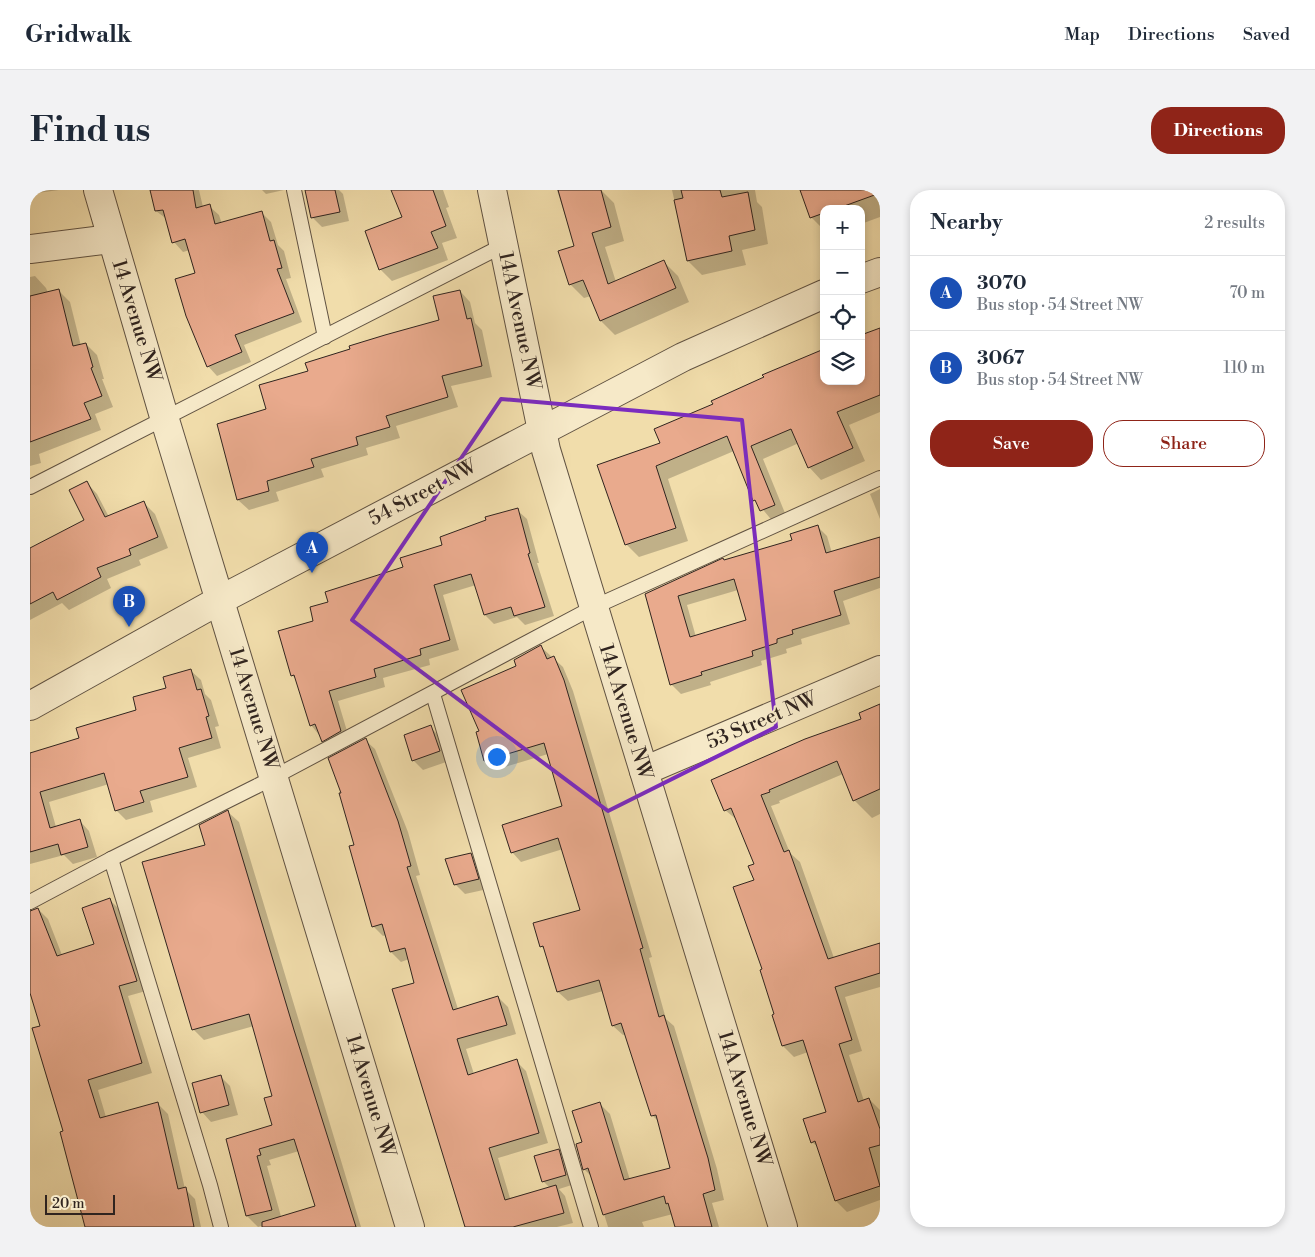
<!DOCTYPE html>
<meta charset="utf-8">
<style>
:root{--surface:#fff;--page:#f2f2f3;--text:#1f2937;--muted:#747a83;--line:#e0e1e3;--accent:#8f2418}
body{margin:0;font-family:"Libre Bodoni",serif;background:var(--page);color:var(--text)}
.controls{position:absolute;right:15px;top:15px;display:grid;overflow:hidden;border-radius:10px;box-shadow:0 2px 8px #0003}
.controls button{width:45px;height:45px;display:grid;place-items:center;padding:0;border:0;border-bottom:1px solid var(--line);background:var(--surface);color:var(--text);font:25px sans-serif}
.scale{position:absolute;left:15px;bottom:12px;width:70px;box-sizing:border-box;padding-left:5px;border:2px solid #30241f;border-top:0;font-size:14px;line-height:18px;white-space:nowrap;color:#30241f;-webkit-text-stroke:4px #f6e9c8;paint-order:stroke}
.you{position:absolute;left:466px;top:566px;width:18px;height:18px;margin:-12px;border:4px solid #fff;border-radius:50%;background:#1a73e8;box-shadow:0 0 0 8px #1a73e833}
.badge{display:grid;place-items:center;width:32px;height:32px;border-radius:50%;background:var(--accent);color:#fff;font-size:16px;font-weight:700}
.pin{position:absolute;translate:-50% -41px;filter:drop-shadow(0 1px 2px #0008)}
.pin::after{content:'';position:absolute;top:26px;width:18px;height:15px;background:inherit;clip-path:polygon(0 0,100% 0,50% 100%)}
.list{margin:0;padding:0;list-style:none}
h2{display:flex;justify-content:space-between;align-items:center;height:65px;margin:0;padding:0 20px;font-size:21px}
h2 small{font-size:16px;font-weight:400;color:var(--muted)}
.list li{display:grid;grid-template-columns:32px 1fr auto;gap:15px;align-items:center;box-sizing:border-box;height:75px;padding:0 20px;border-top:1px solid var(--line)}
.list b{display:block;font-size:19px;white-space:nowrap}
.list p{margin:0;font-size:16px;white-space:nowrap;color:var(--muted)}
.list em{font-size:16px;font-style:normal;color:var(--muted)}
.actions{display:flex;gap:10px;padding:15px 20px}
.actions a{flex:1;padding:11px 0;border:1px solid var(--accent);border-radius:20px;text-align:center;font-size:18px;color:var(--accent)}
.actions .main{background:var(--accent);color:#fff}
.icon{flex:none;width:28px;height:28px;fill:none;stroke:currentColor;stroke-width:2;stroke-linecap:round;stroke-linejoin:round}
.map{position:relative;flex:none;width:850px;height:1037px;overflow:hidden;border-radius:20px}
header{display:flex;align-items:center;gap:30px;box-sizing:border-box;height:70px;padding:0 25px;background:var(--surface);border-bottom:1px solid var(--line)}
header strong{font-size:24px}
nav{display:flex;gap:28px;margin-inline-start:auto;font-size:18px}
.intro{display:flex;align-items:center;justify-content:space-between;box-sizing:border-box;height:120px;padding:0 30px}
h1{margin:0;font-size:35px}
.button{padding:12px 22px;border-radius:20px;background:var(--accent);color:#fff;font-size:18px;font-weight:700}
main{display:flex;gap:30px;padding:0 30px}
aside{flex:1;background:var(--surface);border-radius:20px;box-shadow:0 2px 8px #0003}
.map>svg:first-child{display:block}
.shadow{fill:#0003;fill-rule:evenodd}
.building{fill:#e9aa8d;stroke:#30241f;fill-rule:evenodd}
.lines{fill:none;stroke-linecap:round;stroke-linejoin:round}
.service-casing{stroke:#605242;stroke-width:16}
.minor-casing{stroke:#605242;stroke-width:30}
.tertiary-casing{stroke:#605242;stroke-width:30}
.service{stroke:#f6e9c8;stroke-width:14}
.minor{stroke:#f6e9c8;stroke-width:28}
.tertiary{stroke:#f6e9c8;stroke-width:28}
.marked{fill:none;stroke:#7b2cbf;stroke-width:4;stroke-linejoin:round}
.labels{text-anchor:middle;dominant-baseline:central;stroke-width:4.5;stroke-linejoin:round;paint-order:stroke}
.street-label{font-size:20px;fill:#30241f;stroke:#f6e9c8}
</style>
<header>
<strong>Gridwalk</strong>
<nav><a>Map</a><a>Directions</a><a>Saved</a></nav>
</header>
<div class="intro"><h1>Find us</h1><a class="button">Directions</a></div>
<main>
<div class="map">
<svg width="850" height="1037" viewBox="0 0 850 1037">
<rect width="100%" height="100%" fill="#f1ddab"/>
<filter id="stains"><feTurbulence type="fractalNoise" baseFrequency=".004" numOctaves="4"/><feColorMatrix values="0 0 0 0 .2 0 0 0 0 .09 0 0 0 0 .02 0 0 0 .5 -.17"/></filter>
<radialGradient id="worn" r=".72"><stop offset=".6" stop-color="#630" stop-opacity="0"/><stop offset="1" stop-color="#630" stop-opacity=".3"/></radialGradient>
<!-- shadow -->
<g class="shadow">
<path d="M0,0H29L0,4Z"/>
<path d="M121,0H169L173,17L179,16L189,25L192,34L232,23L241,32L248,55L254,61L261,88L256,89L272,132L214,155L221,172L187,186L178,176L167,84L160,60L153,62L144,52L138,30L126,21Z"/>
<path d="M232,0H254L236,4Z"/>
<path d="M276,0H309L313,4L319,31L292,37L282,27Z"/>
<path d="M362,0H413L419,17L416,18L427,48L412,53L418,70L362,91L350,79L373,28Z"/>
<path d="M527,0H571L584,13L594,51L575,57L586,92L634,72L648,86L659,112L585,145L571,131L561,106L554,108L540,94L545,57Z"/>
<path d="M642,0H725L727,12L732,17L738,54L712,60L716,75L672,85L658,71Z"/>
<path d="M772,0H850V27L831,34V19H794V40L781,27Z"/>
<path d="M5,86L16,98L18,103L29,101L40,112L51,156L56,154L67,165L74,189H72L83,217L65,224L71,240L9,264L11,273L0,276V87Z"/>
<path d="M430,101L440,112L445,133L452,140L462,187L421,196L428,217L366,236L370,248L336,258L338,265L291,279L294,287L246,302L249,311L219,320L208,310L188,235L238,220L279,182L410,131Z"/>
<path d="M850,140V222L819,235L835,271L791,290L779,277L769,253L733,269L757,328L744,333L725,310L704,261L638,289L658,351L609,367L597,355L569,276L794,191H831Z"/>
<path d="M57,293L67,304L79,327L114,313L125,324L138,358L109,370L111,375L77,389L81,398L39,420L32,413L0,430V367L56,331Z"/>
<path d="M850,299V329L840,304Z"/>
<path d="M487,320L497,329L509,373H507L524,426L495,435L487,427L464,434L455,425L446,395L413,405L429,460L399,469L400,475L353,488L355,497L308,511L320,551L302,561L281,535L267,490L262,485L285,432L300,413L375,378L414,356Z"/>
<path d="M787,336L797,346L802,363L850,348V398L813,411L820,434L771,449L772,454L756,459L757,463L731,471L732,475L680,492L681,495L651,504L641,494L616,404L695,372L764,351ZM708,400L717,431L666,447L657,415Z"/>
<path d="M511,457L533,477L543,501L622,767L619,768L636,829L644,836L687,979L694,1010L682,1013L689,1037H647L643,1024L612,1032L614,1037H578L563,988L554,979L553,953L570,914L580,924L600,990L642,979L629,932L622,925L596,844L593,845L583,836L573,801L538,811L528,802L516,761L511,756L551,721L533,659L491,672L482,662L534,617L518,564L465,580L455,570L451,542L488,477Z"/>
<path d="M160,480L171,490L175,504L181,510L189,536L185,537L191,558L158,568L167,597L120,611L123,622L96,630L86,620L79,594L19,612L26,637L49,630L59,641L67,667L43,674L34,665L0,674V568L50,549L108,520Z"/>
<path d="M850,515V624L842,628L824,610L813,584L749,611L750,613L741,616L760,663L770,672L804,768L850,765V797L815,807L832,861L819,865L834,911L839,909L850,920V1010L817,1022L806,1011L789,958L782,952L798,922L778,862L764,867L753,856L743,826L746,825L734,779L725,674L707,630L695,620L833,529Z"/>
<path d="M400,537L410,547L419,571L393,580L383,570Z"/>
<path d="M335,550L345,559L378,642L390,685L386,686L428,819L468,807L478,817L486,844L436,859L444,884L486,871L496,881L518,953L468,968L480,1008L520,998L513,991L528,960L538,970L545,994L529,999L535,1006L543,1033L527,1037H435L363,800L386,794L379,769L371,772L361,762L357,745L353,746L343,736L326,655Z"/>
<path d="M198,622L209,632L331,1037H265L287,1017L269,961L239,970L241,975L237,976L252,1030L228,1037L217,1026L197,949L244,936L243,907L224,836L174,850L163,839L176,656Z"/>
<path d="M441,664L450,674L458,699L435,704L425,694Z"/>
<path d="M80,710L90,720L116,801L98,806L122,883L68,900L76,927L127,913L138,924L155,999L165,1009L171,1037H58L11,837L0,799V713L2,721L8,719L18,729L32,765L66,755Z"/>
<path d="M190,886L200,896L208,925L181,932L172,922Z"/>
</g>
<!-- building -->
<g class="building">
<path d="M120,0H163L166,18L180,14L185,34L232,21L240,51L244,50L252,78L247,79L264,123L205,145L212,162L177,177L156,126L145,89L165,83L155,49L142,53L133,20L125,21Z"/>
<path d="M275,0H305L310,22L281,28Z"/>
<path d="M361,0H403L416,36L401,42L408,58L349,80L335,41L372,27Z"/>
<path d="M528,0H571L581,37L562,43L578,94L634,70L646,98L570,131L553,90L539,95L528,61L544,56Z"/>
<path d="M651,0H690L692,7L718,2L725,40L699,46L702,61L657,71L644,10L653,8Z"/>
<path d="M770,0H850V3L806,19H794V23L780,28Z"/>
<path d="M29,99L43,156L56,153L63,177L61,178L72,206L54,213L61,229L0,252V106Z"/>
<path d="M430,100L437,129L441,128L452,176L412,186L418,207L356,226L360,237L326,247L328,255L281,269L284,277L237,291L239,301L207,310L187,234L236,219L229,195L278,181L275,173L320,159L319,156L355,145L409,130L403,106Z"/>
<path d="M850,138V205L807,222L823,258L778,278L761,239L721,256L745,315L730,321L725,310L723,311L697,246L626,276L646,338L595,355L567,275L630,253L624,239L683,214L681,211L734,187L732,185L794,159V191H831V145Z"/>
<path d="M57,291L75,327L114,311L128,347L99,359L101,365L67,378L71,387L27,410L23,402L0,414V358L54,330L39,300Z"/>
<path d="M488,318L500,363L498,364L515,417L484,426L481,417L454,425L441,384L404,395L420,450L390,459L391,465L344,479L346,487L299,501L311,541L292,552L285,534L280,536L264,485L261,486L248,441L283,431L280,417L298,412L295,402L373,377L370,368L412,355L410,347L456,330L455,327Z"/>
<path d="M788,335L796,363L850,347V387L804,401L811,425L762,440L763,444L747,449V453L722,461L723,466L671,482L672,485L640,495L615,404L693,368L694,370L762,350L760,344ZM704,389L716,430L660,447L648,406Z"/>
<path d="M511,455L517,469L524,466L534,490L613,758L610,759L629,827L634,825L678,968L685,1000L673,1004L682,1037H645L638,1013L636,1014L634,1006L573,1025L558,978L553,980L546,954L552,952L542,921L570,912L594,990L640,978L626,925L621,926L591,833L582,836L569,790L527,802L513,756L510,757L503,733L550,720L528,648L481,663L472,635L532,616L514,553L454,571L446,542L449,541L431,500L486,476L484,470Z"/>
<path d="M161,479L167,500L171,499L179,526L176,527L182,548L149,558L158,587L110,601L114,612L85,621L74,583L10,602L20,638L50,629L58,657L31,665L28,654L0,662V563L49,548L46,538L106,520L103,507L136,498L133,487Z"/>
<path d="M850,514V599L823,611L807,571L739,600L740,602L731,605L754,662L759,660L798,769L850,753V783L805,797L822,850L809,854L828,912L839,908L850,939V955L839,958L850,996L805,1011L785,951L781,953L773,929L796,922L773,850L752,856L742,825L744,824L730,780L732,779L703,697L724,690L718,676L724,674L701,618L694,621L681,590L775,549L831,529L829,523Z"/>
<path d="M401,535L410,561L382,571L374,545Z"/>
<path d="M336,548L368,631L381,676L377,677L423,820L468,806L477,835L427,849L438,885L487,869L509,943L459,958L475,1010L526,995L534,1023L483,1037H435L362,799L384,793L375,758L360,762L352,734L342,737L319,656L324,655L309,603H311L298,568Z"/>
<path d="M198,620L264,840L326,1037H232V1032L285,1016L264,949L229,959L231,965L227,966L242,1020L216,1026L196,949L242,935L234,908L242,906L219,824L162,840L112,672L175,655L169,635Z"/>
<path d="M441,663L449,689L424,695L415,669Z"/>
<path d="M80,708L107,791L89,796L112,873L58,890L70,928L128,912L148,999L156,997L164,1037H55L30,942L33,941L2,838L10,836L0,803V721L8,718L27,766L64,754L52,718Z"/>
<path d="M191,885L199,915L170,923L162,893Z"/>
<path d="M529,959L536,985L512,992L504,966Z"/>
</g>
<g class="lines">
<!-- service casing -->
<g class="service-casing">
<g id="service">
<path d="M264,0L295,147"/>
<path d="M0,297L474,55"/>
<path d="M403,504L561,1037"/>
<path d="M81,669L180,995L191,1037"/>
<path d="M0,712L81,669L227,596L564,417L850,288"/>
</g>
</g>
<!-- minor casing -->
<g class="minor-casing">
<g id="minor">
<path d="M68,0L135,230L380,1037"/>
<path d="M462,0L516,260L753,1037"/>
<path d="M0,59L81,49"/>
<path d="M614,581L850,480"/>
</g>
</g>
<!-- tertiary casing -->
<g class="tertiary-casing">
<g id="tertiary">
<path d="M831,89L850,82"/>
<path d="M0,516L190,410L653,167L794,104"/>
</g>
</g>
<!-- service -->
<use href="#service" class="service"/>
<!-- minor -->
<use href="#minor" class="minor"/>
<!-- tertiary -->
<use href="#tertiary" class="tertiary"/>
</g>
<!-- marked area -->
<path class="marked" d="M471,209L712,230L746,537L578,621L322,430Z"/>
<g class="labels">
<!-- street labels -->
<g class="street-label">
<text transform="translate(106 131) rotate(73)">14 Avenue NW</text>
<text transform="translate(489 131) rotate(78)">14A Avenue NW</text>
<text transform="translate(393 303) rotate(-28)">54 Street NW</text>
<text transform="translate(223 519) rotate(73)">14 Avenue NW</text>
<text transform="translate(595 522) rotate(73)">14A Avenue NW</text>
<text transform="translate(732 531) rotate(-23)">53 Street NW</text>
<text transform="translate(340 906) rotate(73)">14 Avenue NW</text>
<text transform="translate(714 909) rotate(73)">14A Avenue NW</text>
</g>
</g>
<rect width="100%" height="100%" filter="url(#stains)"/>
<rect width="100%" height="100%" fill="url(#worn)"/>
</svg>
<div class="controls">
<button>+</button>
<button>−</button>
<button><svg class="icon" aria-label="locate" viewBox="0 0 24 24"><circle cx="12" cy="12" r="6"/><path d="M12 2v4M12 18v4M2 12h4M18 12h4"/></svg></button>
<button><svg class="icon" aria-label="layers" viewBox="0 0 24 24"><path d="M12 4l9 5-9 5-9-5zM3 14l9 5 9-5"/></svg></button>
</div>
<div class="scale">20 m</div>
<div class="you"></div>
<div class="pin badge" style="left:282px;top:383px;background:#1a4fb4">A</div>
<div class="pin badge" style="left:99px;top:437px;background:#1a4fb4">B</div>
</div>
<aside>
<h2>Nearby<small>2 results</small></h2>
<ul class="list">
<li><span class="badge" style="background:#1a4fb4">A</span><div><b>3070</b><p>Bus stop · 54 Street NW</p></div><em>70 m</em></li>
<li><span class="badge" style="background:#1a4fb4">B</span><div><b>3067</b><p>Bus stop · 54 Street NW</p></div><em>110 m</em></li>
</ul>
<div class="actions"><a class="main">Save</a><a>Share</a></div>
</aside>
</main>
